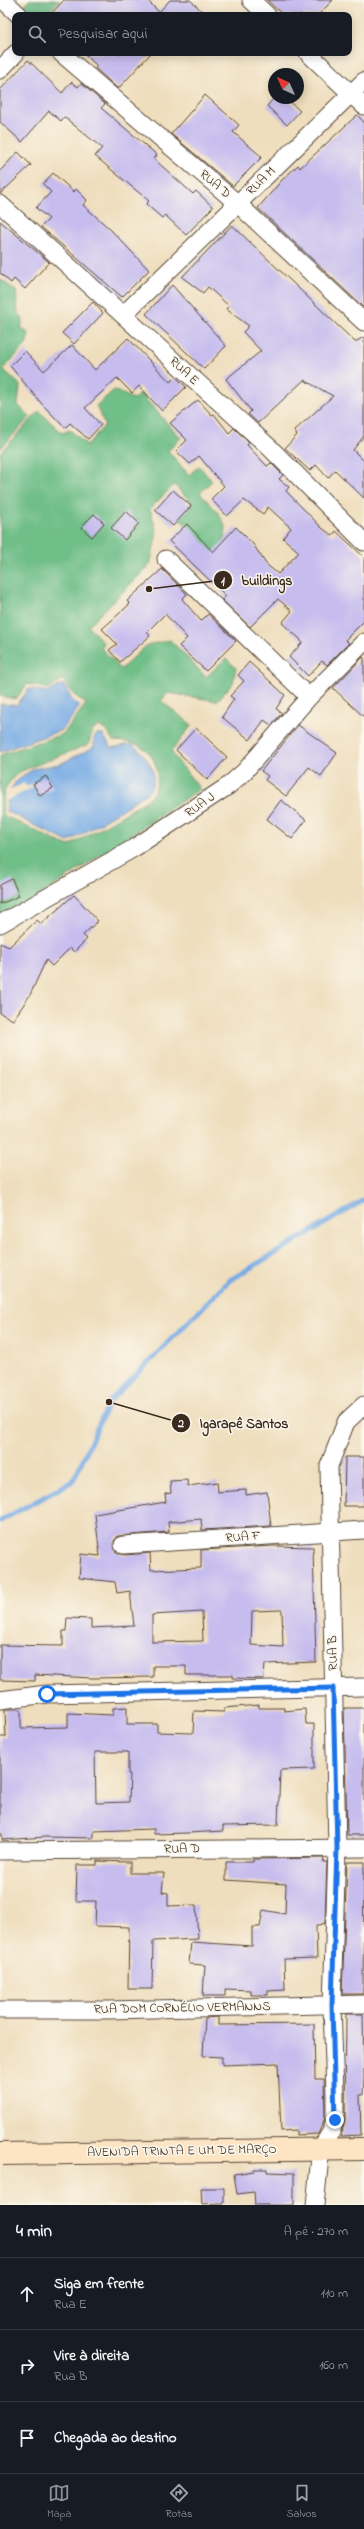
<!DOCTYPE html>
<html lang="pt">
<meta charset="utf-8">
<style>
:root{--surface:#171b24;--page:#242831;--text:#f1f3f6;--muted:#9ea1a6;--line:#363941;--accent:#8c9099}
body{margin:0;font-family:"Indie Flower",sans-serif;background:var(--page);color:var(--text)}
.compass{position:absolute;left:268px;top:68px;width:36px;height:36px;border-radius:50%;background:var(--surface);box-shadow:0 2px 10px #0003;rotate:315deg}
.stop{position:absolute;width:12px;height:12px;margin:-9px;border:3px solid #1a73e8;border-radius:50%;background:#fff}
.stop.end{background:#1a73e8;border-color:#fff;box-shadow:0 1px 4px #0008}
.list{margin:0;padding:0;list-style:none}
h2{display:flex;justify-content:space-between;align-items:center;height:52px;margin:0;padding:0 16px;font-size:17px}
h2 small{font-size:13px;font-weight:400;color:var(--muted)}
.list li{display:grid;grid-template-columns:26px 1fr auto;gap:12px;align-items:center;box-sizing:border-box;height:72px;padding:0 16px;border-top:1px solid var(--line)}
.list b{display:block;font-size:15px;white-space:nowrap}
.list p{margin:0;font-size:13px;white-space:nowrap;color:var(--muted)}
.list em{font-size:13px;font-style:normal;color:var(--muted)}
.icon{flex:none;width:22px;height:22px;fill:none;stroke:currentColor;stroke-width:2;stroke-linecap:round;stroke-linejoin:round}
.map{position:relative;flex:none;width:364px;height:2205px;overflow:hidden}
.search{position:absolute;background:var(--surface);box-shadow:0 2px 10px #0003;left:12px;right:12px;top:12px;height:44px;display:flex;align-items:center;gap:10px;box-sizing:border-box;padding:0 14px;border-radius:8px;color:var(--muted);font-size:15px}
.sheet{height:268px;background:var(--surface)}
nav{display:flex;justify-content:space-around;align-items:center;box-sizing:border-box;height:56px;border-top:1px solid var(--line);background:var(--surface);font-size:11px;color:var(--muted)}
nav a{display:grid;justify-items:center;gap:2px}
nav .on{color:var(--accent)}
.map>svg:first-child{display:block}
.forest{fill:#6fbe88;stroke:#557453;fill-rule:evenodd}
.water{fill:#77abe4;stroke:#596a81}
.pier{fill:#efdebd}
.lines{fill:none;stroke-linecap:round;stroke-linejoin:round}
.stream{stroke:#77abe4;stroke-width:5}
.building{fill:#c6bcee;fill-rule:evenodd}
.street-casing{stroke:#564536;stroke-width:19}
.secondary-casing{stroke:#564536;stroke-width:24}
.street{stroke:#fff;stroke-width:17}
.secondary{stroke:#fde5c4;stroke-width:22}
.route{stroke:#1a73e8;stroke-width:5}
.labels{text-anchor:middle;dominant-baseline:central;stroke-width:3;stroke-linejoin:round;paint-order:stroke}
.street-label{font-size:13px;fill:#3b2a1e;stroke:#fbf7ec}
.leader{fill:none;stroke:#3b2a1e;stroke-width:1.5}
.callout-dot{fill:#3b2a1e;stroke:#fbf7ec;stroke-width:1.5}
.mark-label{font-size:12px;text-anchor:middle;font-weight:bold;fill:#fff}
.callout-label{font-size:14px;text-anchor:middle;font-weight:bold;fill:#3b2a1e;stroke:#fbf7ec;stroke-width:3;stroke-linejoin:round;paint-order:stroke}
</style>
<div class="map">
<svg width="364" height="2205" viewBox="0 0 364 2205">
<rect width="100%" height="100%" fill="#fbf7ec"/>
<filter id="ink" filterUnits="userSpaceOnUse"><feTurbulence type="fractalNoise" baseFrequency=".025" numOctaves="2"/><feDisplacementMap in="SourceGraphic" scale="8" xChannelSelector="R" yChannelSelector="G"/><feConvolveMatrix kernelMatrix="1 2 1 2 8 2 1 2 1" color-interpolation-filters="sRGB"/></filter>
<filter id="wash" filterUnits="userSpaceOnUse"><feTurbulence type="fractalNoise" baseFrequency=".012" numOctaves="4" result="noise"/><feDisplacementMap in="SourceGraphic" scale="16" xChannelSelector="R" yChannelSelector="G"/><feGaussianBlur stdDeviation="0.9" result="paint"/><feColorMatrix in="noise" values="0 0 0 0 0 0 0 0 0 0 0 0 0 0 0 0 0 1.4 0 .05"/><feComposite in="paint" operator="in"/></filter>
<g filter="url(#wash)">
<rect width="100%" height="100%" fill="#efdebd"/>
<!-- forest -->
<g class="forest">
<path d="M29,0H60L46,15H31L23,8Z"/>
<path d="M0,279L16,291L18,313L23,319L21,327L29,334L26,345L3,369L20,385L18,405L30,417L0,449Z"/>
<path d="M114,390L134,399L140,393L181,438L168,451L189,475L199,466L212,481L200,493C218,513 239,528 214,553L179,518L193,504L174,485L150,509L157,532L150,565L88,626L104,643L101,648L121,669L147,645L170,640L206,677L226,658L236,668L233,683L217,701L168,693L161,701L192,725L171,752L200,789L0,922V755L63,734L86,704L73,694L63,679L48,689L27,684L16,699L0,696V453L39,411L62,433L70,430L87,445L105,425L96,406ZM99,726L108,732L113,741C129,742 146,743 154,761C159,773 159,785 151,796C145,804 82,838 69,846C47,838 25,825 3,815C2,794 3,787 19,772L89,744L92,731Z"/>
</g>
<!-- water -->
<g class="water">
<path d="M63,684L72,700L80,706L62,730L0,752V704L17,705L29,689L48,692Z"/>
<path d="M97,734H102L112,748L131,744C145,753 162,774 149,791C146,795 138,798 134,801C113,816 91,829 68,842L6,811L8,793L17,780L33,769L60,764L94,747V737Z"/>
</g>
<!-- pier -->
<path class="pier" d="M24,783L27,787L32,784L34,787L6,801V792Z"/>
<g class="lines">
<!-- stream -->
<path class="stream" d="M0,1521L73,1481L109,1402L230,1280L364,1200"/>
</g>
<g id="blocks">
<!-- building -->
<g class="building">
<path d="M64,0H147L159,12L170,0H190L206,15H50Z"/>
<path d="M267,0H333L318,15H283Z"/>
<path d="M84,53H151L118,89L95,68L97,66Z"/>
<path d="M28,60L62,93L71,82L78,87L81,83L105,104L101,108L157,155L154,159L193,194L196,191L213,207L186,235L165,215L162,218L146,204L149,201L95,156L102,148L64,117L61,121L49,111L22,142L0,122V90Z"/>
<path d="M205,95L239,125L233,132L262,157L233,186L171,134Z"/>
<path d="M274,98H286L300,111L287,125L267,106Z"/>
<path d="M357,115L364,122V308L258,208L282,180L298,165L300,168Z"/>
<path d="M18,152L31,165L0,194V171Z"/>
<path d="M53,173L74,192L76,189L87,200L83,205L111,230L149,270L122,297L41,227L49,219L36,208L51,192L43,184Z"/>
<path d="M0,221L49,262L25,289L14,279L11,283L0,273Z"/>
<path d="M232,225L355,342L364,337V436L353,450L364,461V498L335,470L328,478L316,465L310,471L285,448L297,435L294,431L333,396L304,380L258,423L248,414L251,411L226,379L261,351L243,332L249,326L226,309L229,306L208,287L203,293L182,277Z"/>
<path d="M172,285L226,346L204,369L146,314Z"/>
<path d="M93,302L103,313L74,344L62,333Z"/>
<path d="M128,338L170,382L176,377L186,387L162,411L139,386L132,393L117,378L85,408L101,425L88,439L70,423L65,428L41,403L10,366L25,351L44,371L72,345L95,370Z"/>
<path d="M198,400L212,415L214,414L229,433L234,428L249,442L247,445L267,466L271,463L283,475L279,479L289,487L286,491L322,528L333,536L336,531L364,557V621L345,640L349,643L327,665L322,661L308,676L289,657L302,643L300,639L282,623L292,611L278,599L250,627L222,600L226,596L169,541L187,524L213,552L236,527L253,544L266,564L278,574L299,552L283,538L291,528L268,507L263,514L244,500L227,516L211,499L224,486L199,456L190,464L176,451L187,440L170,423Z"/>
<path d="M173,490L191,506L173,526L155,510Z"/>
<path d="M126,511L139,523L125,540L111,528Z"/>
<path d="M94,514L104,523L92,537L81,527Z"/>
<path d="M162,569L187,594L182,599L201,621L208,614L236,641L206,671L179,646L187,638L165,614L147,632L150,636L120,662L109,650L117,644L102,629L130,604L127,601Z"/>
<path d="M363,657L364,658V717L333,688Z"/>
<path d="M249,662L285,695L276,709L282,713L271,725L264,720L250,740L222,717L234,699L230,696L244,681L238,675Z"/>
<path d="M298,725L337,753L321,776L309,767L286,796L265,780L268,776L261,771Z"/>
<path d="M196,728L227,757L207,780L176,750Z"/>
<path d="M46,776L53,788L40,796L33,784Z"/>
<path d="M281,800L306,820L292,839L267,819Z"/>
<path d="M12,879L19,896L0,904V885Z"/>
<path d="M74,895L98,921L83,935L87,939L74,952L70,948L52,966L46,960L30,995L13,1020L0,1013V943L9,947L37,920L41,924Z"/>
<path d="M345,1457H364V1506H344Z"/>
<path d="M187,1480L188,1486L217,1482L218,1492L246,1490V1495L267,1492L271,1526L202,1530L201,1519L168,1522L169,1532L118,1536L114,1541L115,1551L124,1555L150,1553L151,1570L201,1568V1550L273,1546L313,1547L316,1662L265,1664L264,1679L233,1678V1675H186V1666H153V1677L92,1678L35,1675V1681L0,1680V1645L63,1646V1631H66L67,1618L91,1619V1628L134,1626L130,1591L117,1593L115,1582L79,1578L81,1554L100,1556L95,1514L166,1502L165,1494L171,1493L170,1481ZM282,1610L283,1647L251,1645L252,1611ZM202,1612L203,1641L152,1642V1615Z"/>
<path d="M259,1705V1708H284V1711L305,1709L306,1724H314V1769L280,1770L278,1825L223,1826V1831L188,1833L154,1834V1829L94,1831V1838L46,1837L2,1840V1834H0V1737H6L5,1709H21V1728L68,1727V1713L113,1715V1708L127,1707V1724H157V1732L193,1733L194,1711L224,1712V1708ZM95,1752H128V1774H130L129,1802L96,1803Z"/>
<path d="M344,1708H364V1835H347Z"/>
<path d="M324,1858L323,1862H327L325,1923L316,1926L317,1958L284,1959L285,1990L268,1991V1995H251V1990L225,1989V1996H203L205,1965L189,1964L191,1942L252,1946V1927H260L263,1910L285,1914L286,1884L226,1880V1862H253V1859Z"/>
<path d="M97,1861L130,1862V1873H164L162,1892L168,1893V1906L196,1905L198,1939L153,1941L152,1989H128L129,1927L95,1926L96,1901H76L77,1865H97Z"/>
<path d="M347,1862H364L363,1994H342Z"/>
<path d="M346,2014H363L364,2078L363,2095H360L361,2135L341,2136L345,2120Z"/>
<path d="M218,2017V2025L314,2024L315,2079H324L325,2118L318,2134L296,2135V2130L281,2131L278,2063L222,2065V2057L203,2056L205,2018Z"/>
<path d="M254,2169H267V2172L294,2173V2205H255L254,2192L237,2194L234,2174L254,2171Z"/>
<path d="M201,2188H224V2203L202,2204Z"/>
</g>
</g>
</g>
<g filter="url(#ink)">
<use href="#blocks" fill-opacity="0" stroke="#564536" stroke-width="1"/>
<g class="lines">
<!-- street casing -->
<g class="street-casing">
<g id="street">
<path d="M3,0L19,15"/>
<path d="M251,0L267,15"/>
<path d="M61,53L238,204L364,322"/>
<path d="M308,53L364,106"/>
<path d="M0,70L16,53"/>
<path d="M0,204L268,446L364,542"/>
<path d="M124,314L364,81"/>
<path d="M166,559L309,697"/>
<path d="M0,924L134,848L228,786L244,772L309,697L364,642"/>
<path d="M123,1545L364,1530"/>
<path d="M0,1700L47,1694L364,1687"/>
<path d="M0,1851L364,1848"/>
<path d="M0,2010H108L364,2004"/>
<path d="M315,2205L321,2148L331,2132L335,2120V2094L332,2005L337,1848L329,1466L346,1422L364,1405"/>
</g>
</g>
<!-- secondary casing -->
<g class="secondary-casing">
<path id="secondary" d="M0,2154L364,2149"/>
</g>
<!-- street -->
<use href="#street" class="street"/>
<!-- secondary -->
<use href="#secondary" class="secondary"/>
</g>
</g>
<g class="lines" filter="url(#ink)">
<!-- route -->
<path class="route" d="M47,1694L333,1688L337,1848L332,2004L335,2120"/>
</g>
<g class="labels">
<!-- street labels -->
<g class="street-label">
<text transform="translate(261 181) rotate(-44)">RUA M</text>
<text transform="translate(215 184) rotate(40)">RUA D</text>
<text transform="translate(184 371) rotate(43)">RUA E</text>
<text transform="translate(200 805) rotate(-35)">RUA J</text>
<text transform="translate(243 1537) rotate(-4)">RUA F</text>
<text transform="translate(333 1653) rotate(-91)">RUA B</text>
<text transform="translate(182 1849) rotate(-1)">RUA D</text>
<text transform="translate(182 2008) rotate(-1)">RUA DOM CORNÉLIO VERMANNS</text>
<text transform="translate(182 2151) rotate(-1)">AVENIDA TRINTA E UM DE MARÇO</text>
</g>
</g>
<!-- callouts -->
<path class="leader" d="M149 589L223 580M109 1402L181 1423"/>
<g class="callout-dot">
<circle cx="149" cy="589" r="4"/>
<circle cx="109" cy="1402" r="4"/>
<circle cx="223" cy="580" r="10"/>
<circle cx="181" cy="1423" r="10"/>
</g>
<g class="mark-label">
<text x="223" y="585">1</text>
<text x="181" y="1427">2</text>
</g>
<g class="callout-label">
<text x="267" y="585">buildings</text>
<text x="244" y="1428">Igarapê Santos</text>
</g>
</svg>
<svg class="compass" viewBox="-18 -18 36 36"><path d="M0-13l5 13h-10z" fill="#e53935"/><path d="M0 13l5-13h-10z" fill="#9ea1a6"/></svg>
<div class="stop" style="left:47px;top:1694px"></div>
<div class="stop end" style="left:335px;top:2120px"></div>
<div class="search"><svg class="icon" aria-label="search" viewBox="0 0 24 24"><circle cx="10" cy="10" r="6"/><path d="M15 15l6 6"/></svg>Pesquisar aqui</div>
</div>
<section class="sheet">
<h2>4 min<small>A pé · 270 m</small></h2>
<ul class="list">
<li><svg class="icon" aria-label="ahead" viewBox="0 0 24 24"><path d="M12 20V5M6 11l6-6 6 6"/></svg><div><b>Siga em frente</b><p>Rua E</p></div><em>110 m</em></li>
<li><svg class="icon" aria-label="right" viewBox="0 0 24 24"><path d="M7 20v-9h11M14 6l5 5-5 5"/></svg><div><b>Vire à direita</b><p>Rua B</p></div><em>160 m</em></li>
<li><svg class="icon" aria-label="arrive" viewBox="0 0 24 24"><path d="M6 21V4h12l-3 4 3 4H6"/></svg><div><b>Chegada ao destino</b></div></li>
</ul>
</section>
<nav>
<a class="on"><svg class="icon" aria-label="map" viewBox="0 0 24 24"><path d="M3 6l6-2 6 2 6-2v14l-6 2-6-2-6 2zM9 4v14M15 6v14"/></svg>Mapa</a>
<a><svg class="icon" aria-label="directions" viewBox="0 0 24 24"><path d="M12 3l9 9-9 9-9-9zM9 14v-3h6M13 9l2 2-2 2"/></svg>Rotas</a>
<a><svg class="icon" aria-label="saved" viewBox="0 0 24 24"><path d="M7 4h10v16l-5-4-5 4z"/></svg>Salvos</a>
</nav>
